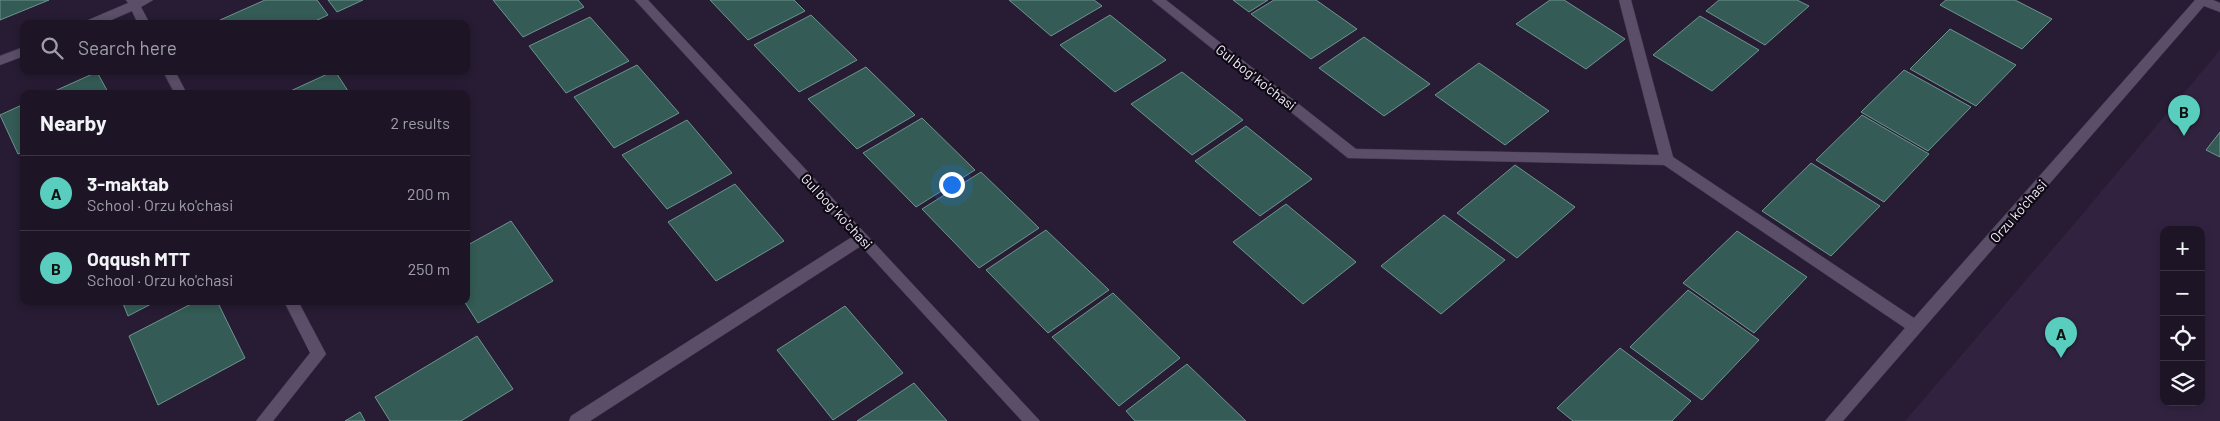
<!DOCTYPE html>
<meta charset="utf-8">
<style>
:root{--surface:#1d1526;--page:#2a2232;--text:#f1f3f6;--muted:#a09fa7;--line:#3b3443;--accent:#59cebe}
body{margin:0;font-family:Barlow,sans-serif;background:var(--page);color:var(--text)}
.controls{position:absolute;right:15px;bottom:15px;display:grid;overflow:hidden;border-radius:10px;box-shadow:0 2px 8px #0003}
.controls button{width:45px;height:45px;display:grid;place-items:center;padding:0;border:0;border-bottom:1px solid var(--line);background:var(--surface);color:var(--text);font:25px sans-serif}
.you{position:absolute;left:951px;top:184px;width:18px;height:18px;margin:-12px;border:4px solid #fff;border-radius:50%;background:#1a73e8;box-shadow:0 0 0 8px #1a73e833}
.badge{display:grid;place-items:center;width:32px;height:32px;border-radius:50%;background:var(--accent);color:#111;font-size:16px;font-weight:700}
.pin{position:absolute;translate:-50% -41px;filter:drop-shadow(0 1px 2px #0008)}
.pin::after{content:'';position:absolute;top:26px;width:18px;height:15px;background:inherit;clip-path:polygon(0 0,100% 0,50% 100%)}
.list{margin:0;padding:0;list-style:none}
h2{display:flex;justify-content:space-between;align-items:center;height:65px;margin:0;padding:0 20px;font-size:21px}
h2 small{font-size:16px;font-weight:400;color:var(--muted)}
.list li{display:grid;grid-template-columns:32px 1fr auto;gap:15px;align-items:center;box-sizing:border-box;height:75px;padding:0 20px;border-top:1px solid var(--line)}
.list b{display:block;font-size:19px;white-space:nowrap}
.list p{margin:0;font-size:16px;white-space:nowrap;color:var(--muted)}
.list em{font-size:16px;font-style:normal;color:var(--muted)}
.icon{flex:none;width:28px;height:28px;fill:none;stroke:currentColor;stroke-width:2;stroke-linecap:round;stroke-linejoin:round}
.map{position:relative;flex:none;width:2220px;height:421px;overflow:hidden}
.search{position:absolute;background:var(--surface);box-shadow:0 2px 8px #0003;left:20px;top:20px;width:450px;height:55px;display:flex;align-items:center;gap:12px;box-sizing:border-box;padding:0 18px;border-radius:10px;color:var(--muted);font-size:19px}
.panel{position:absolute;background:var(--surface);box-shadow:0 2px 8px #0003;left:20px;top:90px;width:450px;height:215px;border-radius:10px}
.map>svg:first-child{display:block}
.built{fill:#312340;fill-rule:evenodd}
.building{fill:#345b55;stroke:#6d958e}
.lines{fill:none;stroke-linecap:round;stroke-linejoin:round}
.minor-casing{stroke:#42384c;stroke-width:1}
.minor{fill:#5a4e68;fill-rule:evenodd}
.labels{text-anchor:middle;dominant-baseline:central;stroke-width:4.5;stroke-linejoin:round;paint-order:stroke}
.street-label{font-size:14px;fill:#f3ecfc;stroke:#0e0913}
</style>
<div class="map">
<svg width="2220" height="421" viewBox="0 0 2220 421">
<rect width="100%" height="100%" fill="#271c33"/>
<!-- built -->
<path class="built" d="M2220,50V421H1905L2075,223ZM2164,230H2201V402H2164Z"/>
<!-- building -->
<g class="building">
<path d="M0,0H49L0,20Z"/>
<path d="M265,0H317L328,15L309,24H222L220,20Z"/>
<path d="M328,0H363L337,12Z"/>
<path d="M493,0H578L584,7L523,37Z"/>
<path d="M710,0H794L805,11L748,40Z"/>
<path d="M1009,0H1094L1102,6L1051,36Z"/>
<path d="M1233,0H1268L1249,12Z"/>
<path d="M1274,0H1316L1357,29L1311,59L1251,14Z"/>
<path d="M1550,0H1564L1625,39L1586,69L1516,24Z"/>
<path d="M1719,0H1797L1809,6L1765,45L1706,11Z"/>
<path d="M1946,0H2015L2052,19L2022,49L1940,5Z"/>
<path d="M811,15L857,60L799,92L754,45Z"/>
<path d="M1110,15L1166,60L1115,92L1060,45Z"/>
<path d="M1700,16L1759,50L1712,91L1653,55Z"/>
<path d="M590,17L629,61L566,93L529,46Z"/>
<path d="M1950,29L2016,65L1976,106L1910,69Z"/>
<path d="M1364,37L1430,84L1384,116L1319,68Z"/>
<path d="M1479,63L1549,111L1505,145L1435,95Z"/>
<path d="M637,65L679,113L614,148L574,97Z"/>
<path d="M866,67L915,115L857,149L808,99Z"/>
<path d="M1904,70L1971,107L1928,151L1861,112Z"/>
<path d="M335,71L350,94H284L334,71Z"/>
<path d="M97,72L109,94H48Z"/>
<path d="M1182,72L1243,120L1192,155L1131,104Z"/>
<path d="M24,104V152L18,154L0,115Z"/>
<path d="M1862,115L1929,154L1884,202L1816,160Z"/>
<path d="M922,118L975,170L916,207L863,153Z"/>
<path d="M687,120L732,173L667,209L622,155Z"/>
<path d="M1246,126L1312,179L1260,216L1195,161Z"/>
<path d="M2220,132V157L2206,150Z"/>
<path d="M1811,163L1880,206L1831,256L1762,211Z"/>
<path d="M1515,165L1575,207L1517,258L1457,213Z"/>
<path d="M981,172L1039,228L979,268L922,209Z"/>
<path d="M735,184L784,241L716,281L668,222Z"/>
<path d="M1286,204L1356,262L1303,304L1233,242Z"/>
<path d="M1444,215L1505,260L1441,314L1381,266Z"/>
<path d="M511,221L553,281L478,323L464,301H466V246Z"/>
<path d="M1046,230L1109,290L1048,333L986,270Z"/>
<path d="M1737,231L1807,277L1754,333L1683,283Z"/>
<path d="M1688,290L1759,340L1702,400L1630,347Z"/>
<path d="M1113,293L1180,358L1119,406L1052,337Z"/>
<path d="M122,301H157L128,316Z"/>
<path d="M197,301H217L245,358L158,405L129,336Z"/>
<path d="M845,306L903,373L833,420L777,350Z"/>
<path d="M477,336L513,389L461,421H390L375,397Z"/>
<path d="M1620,348L1691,401L1672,421H1573L1557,408Z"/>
<path d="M1187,364L1246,421H1135L1126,411Z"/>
<path d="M914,383L947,421H857Z"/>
<path d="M360,412L365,421H345Z"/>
</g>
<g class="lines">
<!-- minor casing -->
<g class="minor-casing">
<g id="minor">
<path d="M126,0H153L141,7L150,24H138L132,11L102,24H84L86,21L128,3Z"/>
<path d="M635,0H648L1040,421H1022L861,246L590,421H569L571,416L852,237Z"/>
<path d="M1152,0H1166L1356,149L1659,155L1619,0H1631L1673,157L1914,318L2195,0H2213L2220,3V12L2204,6L1843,421H1825L1905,328L1664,165L1348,158Z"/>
<path d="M24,47V56L0,65V56Z"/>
<path d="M163,71H175L187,94H175Z"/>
<path d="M284,301H298L326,354L273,421H256L310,353Z"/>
</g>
</g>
<!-- minor -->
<use href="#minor" class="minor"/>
</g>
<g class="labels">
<!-- street labels -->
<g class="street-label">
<text transform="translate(1256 77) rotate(38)">Gul bog' ko'chasi</text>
<text transform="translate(837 211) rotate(47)">Gul bog' ko'chasi</text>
<text transform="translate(2018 211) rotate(-49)">Orzu ko'chasi</text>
</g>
</g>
</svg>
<div class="controls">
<button>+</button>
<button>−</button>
<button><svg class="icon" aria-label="locate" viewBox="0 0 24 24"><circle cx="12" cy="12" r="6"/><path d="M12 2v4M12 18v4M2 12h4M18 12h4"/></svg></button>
<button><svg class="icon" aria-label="layers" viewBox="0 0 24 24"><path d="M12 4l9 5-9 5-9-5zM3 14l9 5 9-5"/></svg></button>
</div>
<div class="you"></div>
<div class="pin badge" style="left:2061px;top:358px">A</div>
<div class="pin badge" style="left:2184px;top:136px">B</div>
<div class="search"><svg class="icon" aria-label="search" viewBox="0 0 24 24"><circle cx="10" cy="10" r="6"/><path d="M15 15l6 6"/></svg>Search here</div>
<section class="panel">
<h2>Nearby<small>2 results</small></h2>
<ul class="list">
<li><span class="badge">A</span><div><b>3-maktab</b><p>School · Orzu ko'chasi</p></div><em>200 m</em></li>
<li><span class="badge">B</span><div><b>Oqqush MTT</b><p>School · Orzu ko'chasi</p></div><em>250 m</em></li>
</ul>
</section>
</div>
